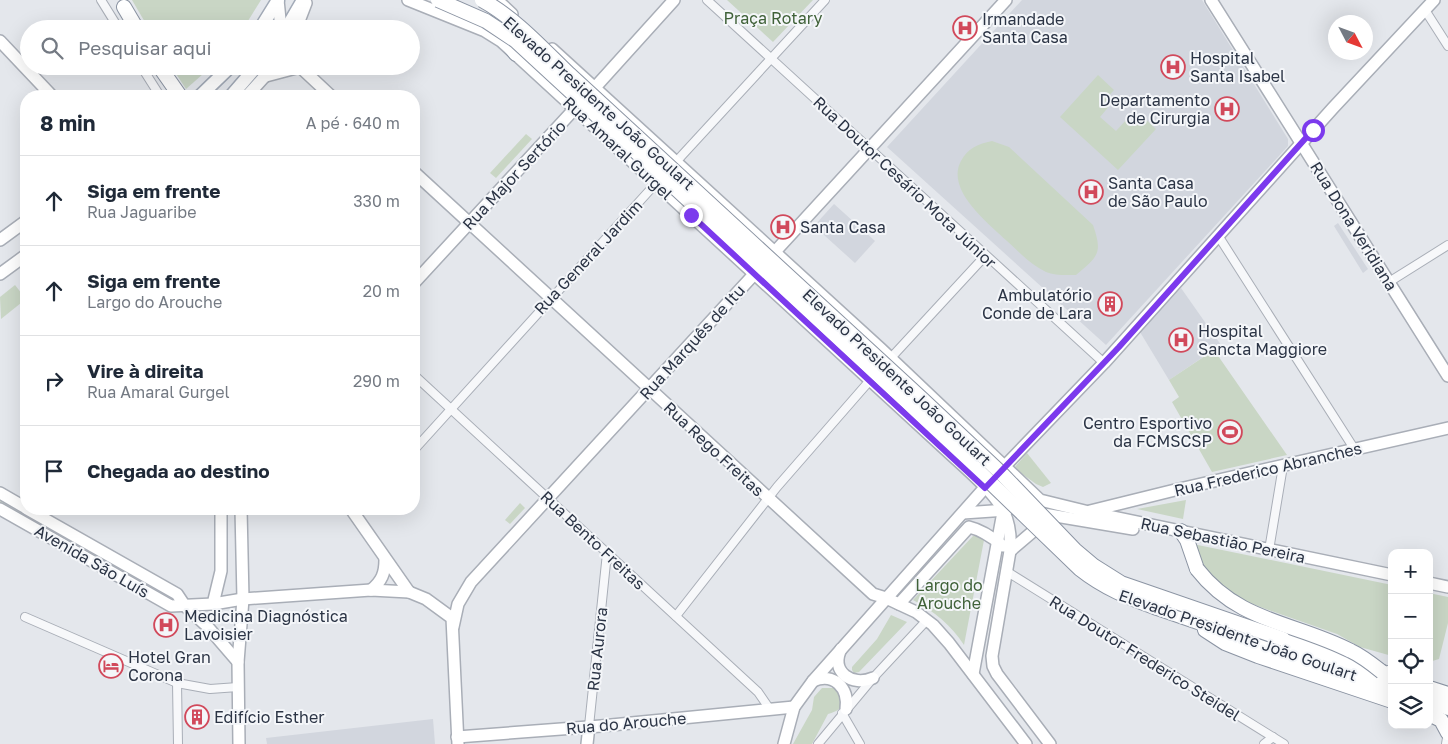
<!DOCTYPE html>
<html lang="pt">
<meta charset="utf-8">
<style>
:root{--surface:#fff;--page:#f2f2f3;--text:#1f2937;--muted:#747a83;--line:#e0e1e3}
body{margin:0;font-family:"Golos Text",sans-serif;background:var(--page);color:var(--text)}
.controls{position:absolute;right:15px;bottom:15px;display:grid;overflow:hidden;border-radius:10px;box-shadow:0 5px 20px #0002}
.controls button{width:45px;height:45px;display:grid;place-items:center;padding:0;border:0;border-bottom:1px solid var(--line);background:var(--surface);color:var(--text);font:25px sans-serif}
.compass{position:absolute;left:1328px;top:15px;width:45px;height:45px;border-radius:50%;background:var(--surface);box-shadow:0 5px 20px #0002;rotate:131deg}
.stop{position:absolute;width:15px;height:15px;margin:-11px;border:4px solid #7c3aed;border-radius:50%;background:#fff}
.stop.end{background:#7c3aed;border-color:#fff;box-shadow:0 1px 5px #0008}
.list{margin:0;padding:0;list-style:none}
h2{display:flex;justify-content:space-between;align-items:center;height:65px;margin:0;padding:0 20px;font-size:21px}
h2 small{font-size:16px;font-weight:400;color:var(--muted)}
.list li{display:grid;grid-template-columns:32px 1fr auto;gap:15px;align-items:center;box-sizing:border-box;height:90px;padding:0 20px;border-top:1px solid var(--line)}
.list b{display:block;font-size:19px;white-space:nowrap}
.list p{margin:0;font-size:16px;white-space:nowrap;color:var(--muted)}
.list em{font-size:16px;font-style:normal;color:var(--muted)}
.icon{flex:none;width:28px;height:28px;fill:none;stroke:currentColor;stroke-width:2;stroke-linecap:round;stroke-linejoin:round}
.map{position:relative;flex:none;width:1448px;height:744px;overflow:hidden}
.search{position:absolute;background:var(--surface);box-shadow:0 5px 20px #0002;left:20px;top:20px;width:400px;height:55px;display:flex;align-items:center;gap:12px;box-sizing:border-box;padding:0 18px;border-radius:28px;color:var(--muted);font-size:19px}
.panel{position:absolute;background:var(--surface);box-shadow:0 5px 20px #0002;left:20px;top:90px;width:400px;height:425px;border-radius:20px}
.map>svg:first-child{display:block}
.built{fill:#d2d6de}
.green{fill:#c9d6c5}
.lines{fill:none;stroke-linecap:round;stroke-linejoin:round}
.street-casing{stroke:#a9aeb7;stroke-width:10}
.secondary-casing{stroke:#a9aeb7;stroke-width:14}
.primary-casing{stroke:#a3abb8;stroke-width:15}
.highway-casing{stroke:#8b94a3;stroke-width:16}
.street{stroke:#f7f8fa;stroke-width:8}
.secondary{stroke:#fff;stroke-width:11}
.primary{stroke:#fff;stroke-width:12}
.highway{stroke:#fff;stroke-width:14}
.highway-bridge-casing{stroke:#8b94a3;stroke-width:16;stroke-linecap:butt}
.highway-bridge{stroke:#fff;stroke-width:14}
.route{stroke:#7c3aed;stroke-width:6}
.labels{text-anchor:middle;dominant-baseline:central;stroke-width:4;stroke-linejoin:round;paint-order:stroke}
.park-label{font-size:16px;fill:#3f6138;stroke:#f4f6f9}
.poi-label{font-size:16px;fill:#2b3445;stroke:#f4f6f9;text-anchor:start}
.street-label{font-size:16px;fill:#2b3445;stroke:#f4f6f9}
</style>
<div class="map">
<svg width="1448" height="744" viewBox="0 0 1448 744">
<rect width="100%" height="100%" fill="#e4e7ec"/>
<!-- built -->
<g class="built">
<path d="M1022,0H1202L1288,139V146L1106,345L887,147Z"/>
<path d="M834,204L875,241L855,263L814,226Z"/>
<path d="M1338,223L1368,269L1363,273L1334,226Z"/>
<path d="M1181,288L1221,345L1169,380L1140,332Z"/>
<path d="M433,719L435,744H267L266,738Z"/>
</g>
<!-- green -->
<g class="green">
<path d="M132,0H261L243,29H149Z"/>
<path d="M727,0H813L773,42Z"/>
<path d="M171,66H212L186,89Z"/>
<path d="M1098,75L1114,90L1106,99L1111,104L1100,117L1116,131L1127,119L1134,125L1142,116L1156,129L1118,170L1060,117Z"/>
<path d="M526,134L532,139L496,178L490,173Z"/>
<path d="M992,141L1009,147L1093,225C1103,254 1098,256 1076,275C1067,275 1055,276 1046,272C1031,265 1019,252 1007,241C989,224 945,190 961,161C968,148 978,144 992,141Z"/>
<path d="M15,285L26,299L1,319L0,297Z"/>
<path d="M1214,350L1287,455L1212,472L1172,402L1179,397L1169,380Z"/>
<path d="M1027,453L1051,483L1043,487L1036,484L1014,468Z"/>
<path d="M0,499L121,568L119,571L0,503Z"/>
<path d="M1186,500L1183,519L1137,509Z"/>
<path d="M520,503L525,508L510,524L505,520Z"/>
<path d="M973,536H977L984,540L964,645C951,625 935,612 913,600Z"/>
<path d="M1193,544L1392,585V656L1360,647L1337,634L1263,608L1230,595L1215,581L1204,566Z"/>
<path d="M1429,593L1448,597V623L1439,659L1429,662Z"/>
<path d="M891,615L907,622L859,672L854,673L852,670V667L877,639Z"/>
<path d="M822,688H835L844,700C841,709 838,711 828,714L812,744H793L812,710L814,697Z"/>
</g>
<g class="lines">
<!-- street casing -->
<g class="street-casing">
<g id="street">
<path d="M101,0L119,29"/>
<path d="M707,0L1104,363"/>
<path d="M1425,10L1448,46"/>
<path d="M141,66L160,96"/>
<path d="M674,164L825,0"/>
<path d="M1219,237L1355,450"/>
<path d="M1389,282L1448,245"/>
<path d="M888,361L985,256"/>
<path d="M414,375L758,692L769,708"/>
<path d="M414,450L658,181"/>
<path d="M1269,550L1283,466"/>
<path d="M1006,571L1284,744"/>
<path d="M676,616L777,487L872,378"/>
<path d="M25,617L177,683L210,689L238,687"/>
<path d="M177,683L178,744"/>
<path d="M842,713L860,744"/>
<path d="M589,726L607,553"/>
<path d="M818,744L873,678L927,620"/>
<path d="M1264,744L1273,737"/>
<path d="M1446,744L1448,732"/>
</g>
</g>
<!-- secondary casing -->
<g class="secondary-casing">
<g id="secondary">
<path d="M278,0L281,29"/>
<path d="M408,0L485,31L501,41L945,449C962,465 995,492 1004,512C1010,525 1011,537 1010,551L992,656L993,666L997,674L1050,744"/>
<path d="M497,0L512,14"/>
<path d="M1211,0L1448,376"/>
<path d="M296,29L306,3"/>
<path d="M0,41L52,96"/>
<path d="M552,49L881,349L1040,500L1089,512L1392,575"/>
<path d="M299,66L331,96"/>
<path d="M266,76L300,67"/>
<path d="M590,93L674,0"/>
<path d="M247,96L274,66"/>
<path d="M414,172L873,594L886,598L916,612L933,625L949,643L1026,744"/>
<path d="M0,240L26,221"/>
<path d="M771,256L1006,0"/>
<path d="M0,274L26,255"/>
<path d="M414,283L579,104"/>
<path d="M1000,471L1104,363L1333,108L1434,0"/>
<path d="M0,493L26,508"/>
<path d="M0,509L171,606L213,604L243,599L371,590L409,592L426,599L452,618L458,744"/>
<path d="M27,509L177,594L185,606L207,626L238,662"/>
<path d="M351,509L409,592"/>
<path d="M1090,511L1175,490L1448,428"/>
<path d="M963,513L1007,510"/>
<path d="M1038,513L1133,529"/>
<path d="M1010,551L1044,522"/>
<path d="M1429,583L1448,587"/>
<path d="M371,590C382,581 385,573 385,560"/>
<path d="M213,604L221,571V509"/>
<path d="M899,604L969,527C982,530 992,537 1003,546"/>
<path d="M453,627L458,604L471,582L758,270"/>
<path d="M841,649C830,672 852,687 873,678"/>
<path d="M973,674L1003,512"/>
<path d="M813,681C834,672 849,688 846,709"/>
<path d="M457,737L601,726L794,707"/>
<path d="M239,744L238,662L243,599L241,509"/>
<path d="M587,744L589,726"/>
<path d="M784,744L794,707L813,681L989,483"/>
</g>
</g>
<!-- primary casing -->
<g class="primary-casing">
<g id="primary">
<path d="M260,29L278,0"/>
<path d="M286,29L303,0"/>
<path d="M200,96L231,66"/>
<path d="M231,96L257,66"/>
</g>
</g>
<!-- highway casing -->
<g class="highway-casing">
<g id="highway">
<path d="M124,7L137,29"/>
<path d="M498,31L516,54"/>
<path d="M159,66L180,96"/>
<path d="M1181,531L1187,540L1197,569"/>
<path d="M1157,608L1392,689"/>
<path d="M1205,630L1225,643L1258,656L1392,701"/>
<path d="M1283,639L1392,675"/>
<path d="M1429,688L1448,694"/>
<path d="M1429,701L1448,708"/>
<path d="M1429,714L1441,720L1448,733"/>
</g>
</g>
<!-- street -->
<use href="#street" class="street"/>
<!-- secondary -->
<use href="#secondary" class="secondary"/>
<!-- primary -->
<use href="#primary" class="primary"/>
<!-- highway -->
<use href="#highway" class="highway"/>
<!-- highway-bridge casing -->
<g class="highway-bridge-casing">
<g id="highway-bridge">
<path d="M438,0L486,21L516,41L906,401L1080,569C1104,588 1129,598 1157,608"/>
<path d="M482,0C515,18 542,48 569,74L922,399L1001,473L1075,550L1094,566L1121,583L1283,639"/>
<path d="M1197,569C1239,623 1295,622 1351,651C1362,656 1372,664 1382,672"/>
</g>
</g>
<!-- highway-bridge -->
<use href="#highway-bridge" class="highway-bridge"/>
</g>
<g class="lines">
<!-- route -->
<path class="route" d="M691,215L985,488L1119,347L1313,130"/>
</g>
<!-- icons -->
<defs>
<g id="hospital-ring" transform="scale(1.25)"><circle r="9.5" fill="#f4f6f9" stroke="#d1495b" stroke-width="1.5"/><path d="M-5-5h3v3.5h4V-5h3V5h-3V1.5h-4V5h-3Z" fill="#d1495b"/></g>
<g id="building-ring" transform="scale(1.25)"><circle r="9.5" fill="#f4f6f9" stroke="#d1495b" stroke-width="1.5"/><path d="M-4-6H4V6H1V3H-1V6H-4ZM-2.5-4.3h1.7v1.8h-1.7ZM.8-4.3h1.7v1.8H.8ZM-2.5-1h1.7V.8h-1.7ZM.8-1h1.7V.8H.8Z" fill="#d1495b"/></g>
<g id="stadium-ring" transform="scale(1.25)"><circle r="9.5" fill="#f4f6f9" stroke="#d1495b" stroke-width="1.5"/><path d="M0-5a6.5 5 0 1 0 0 10a6.5 5 0 1 0 0-10ZM-3.5-1.8h7v3.6h-7Z" fill="#d1495b"/></g>
<g id="hotel-ring" transform="scale(1.25)"><circle r="9.5" fill="#f4f6f9" stroke="#d1495b" stroke-width="1.5"/><path d="M-6-4.5h1.5V1H6V5H4.5V3h-9V5H-6ZM-4 0a1.8 1.8 0 1 1 3.6 0ZM.5 0V-2.5h3Q6-2.5 6 0Z" fill="#d1495b"/></g>
</defs>
<g fill-rule="evenodd">
<use href="#hospital-ring" x="965" y="28"/>
<use href="#hospital-ring" x="1173" y="67"/>
<use href="#hospital-ring" x="1227" y="109"/>
<use href="#hospital-ring" x="1091" y="192"/>
<use href="#hospital-ring" x="783" y="227"/>
<use href="#building-ring" x="1110" y="304"/>
<use href="#hospital-ring" x="1181" y="340"/>
<use href="#stadium-ring" x="1230" y="432"/>
<use href="#hospital-ring" x="166" y="625"/>
<use href="#hotel-ring" x="111" y="666"/>
<use href="#building-ring" x="197" y="717"/>
</g>
<g class="labels">
<!-- park labels -->
<g class="park-label">
<text x="773" y="18">Praça Rotary</text>
<text x="949" y="585">Largo do<tspan x="949" dy="18">Arouche</tspan></text>
</g>
<!-- poi labels -->
<g class="poi-label">
<text x="982" y="19">Irmandade<tspan x="982" dy="18">Santa Casa</tspan></text>
<text x="1190" y="58">Hospital<tspan x="1190" dy="18">Santa Isabel</tspan></text>
<text x="1210" y="100" text-anchor="end">Departamento<tspan x="1210" dy="18">de Cirurgia</tspan></text>
<text x="1108" y="183">Santa Casa<tspan x="1108" dy="18">de São Paulo</tspan></text>
<text x="800" y="227">Santa Casa</text>
<text x="1092" y="295" text-anchor="end">Ambulatório<tspan x="1092" dy="18">Conde de Lara</tspan></text>
<text x="1198" y="331">Hospital<tspan x="1198" dy="18">Sancta Maggiore</tspan></text>
<text x="1212" y="423" text-anchor="end">Centro Esportivo<tspan x="1212" dy="18">da FCMSCSP</tspan></text>
<text x="184" y="616">Medicina Diagnóstica<tspan x="184" dy="18">Lavoisier</tspan></text>
<text x="128" y="657">Hotel Gran<tspan x="128" dy="18">Corona</tspan></text>
<text x="214" y="717">Edifício Esther</text>
</g>
<!-- street labels -->
<g class="street-label">
<text transform="translate(599 103) rotate(42)">Elevado Presidente João Goulart</text>
<text transform="translate(618 148) rotate(43)">Rua Amaral Gurgel</text>
<text transform="translate(514 175) rotate(-47)">Rua Major Sertório</text>
<text transform="translate(905 182) rotate(43)">Rua Doutor Cesário Mota Júnior</text>
<text transform="translate(1354 226) rotate(58)">Rua Dona Veridiana</text>
<text transform="translate(588 257) rotate(-47)">Rua General Jardim</text>
<text transform="translate(692 342) rotate(-48)">Rua Marquês de Itu</text>
<text transform="translate(897 377) rotate(43)">Elevado Presidente João Goulart</text>
<text transform="translate(714 449) rotate(43)">Rua Rego Freitas</text>
<text transform="translate(1268 469) rotate(-13)">Rua Frederico Abranches</text>
<text transform="translate(593 540) rotate(43)">Rua Bento Freitas</text>
<text transform="translate(1223 540) rotate(12)">Rua Sebastião Pereira</text>
<text transform="translate(92 561) rotate(30)">Avenida São Luís</text>
<text transform="translate(1238 635) rotate(19)">Elevado Presidente João Goulart</text>
<text transform="translate(597 649) rotate(-84)">Rua Aurora</text>
<text transform="translate(1145 658) rotate(32)">Rua Doutor Frederico Steidel</text>
<text transform="translate(626 723) rotate(-5)">Rua do Arouche</text>
</g>
</g>
</svg>
<div class="controls">
<button>+</button>
<button>−</button>
<button><svg class="icon" aria-label="locate" viewBox="0 0 24 24"><circle cx="12" cy="12" r="6"/><path d="M12 2v4M12 18v4M2 12h4M18 12h4"/></svg></button>
<button><svg class="icon" aria-label="layers" viewBox="0 0 24 24"><path d="M12 4l9 5-9 5-9-5zM3 14l9 5 9-5"/></svg></button>
</div>
<svg class="compass" viewBox="-18 -18 36 36"><path d="M0-13l5 13h-10z" fill="#e53935"/><path d="M0 13l5-13h-10z" fill="#747a83"/></svg>
<div class="stop" style="left:1313px;top:130px"></div>
<div class="stop end" style="left:691px;top:215px"></div>
<div class="search"><svg class="icon" aria-label="search" viewBox="0 0 24 24"><circle cx="10" cy="10" r="6"/><path d="M15 15l6 6"/></svg>Pesquisar aqui</div>
<section class="panel">
<h2>8 min<small>A pé · 640 m</small></h2>
<ul class="list">
<li><svg class="icon" aria-label="ahead" viewBox="0 0 24 24"><path d="M12 20V5M6 11l6-6 6 6"/></svg><div><b>Siga em frente</b><p>Rua Jaguaribe</p></div><em>330 m</em></li>
<li><svg class="icon" aria-label="ahead" viewBox="0 0 24 24"><path d="M12 20V5M6 11l6-6 6 6"/></svg><div><b>Siga em frente</b><p>Largo do Arouche</p></div><em>20 m</em></li>
<li><svg class="icon" aria-label="right" viewBox="0 0 24 24"><path d="M7 20v-9h11M14 6l5 5-5 5"/></svg><div><b>Vire à direita</b><p>Rua Amaral Gurgel</p></div><em>290 m</em></li>
<li><svg class="icon" aria-label="arrive" viewBox="0 0 24 24"><path d="M6 21V4h12l-3 4 3 4H6"/></svg><div><b>Chegada ao destino</b></div></li>
</ul>
</section>
</div>
